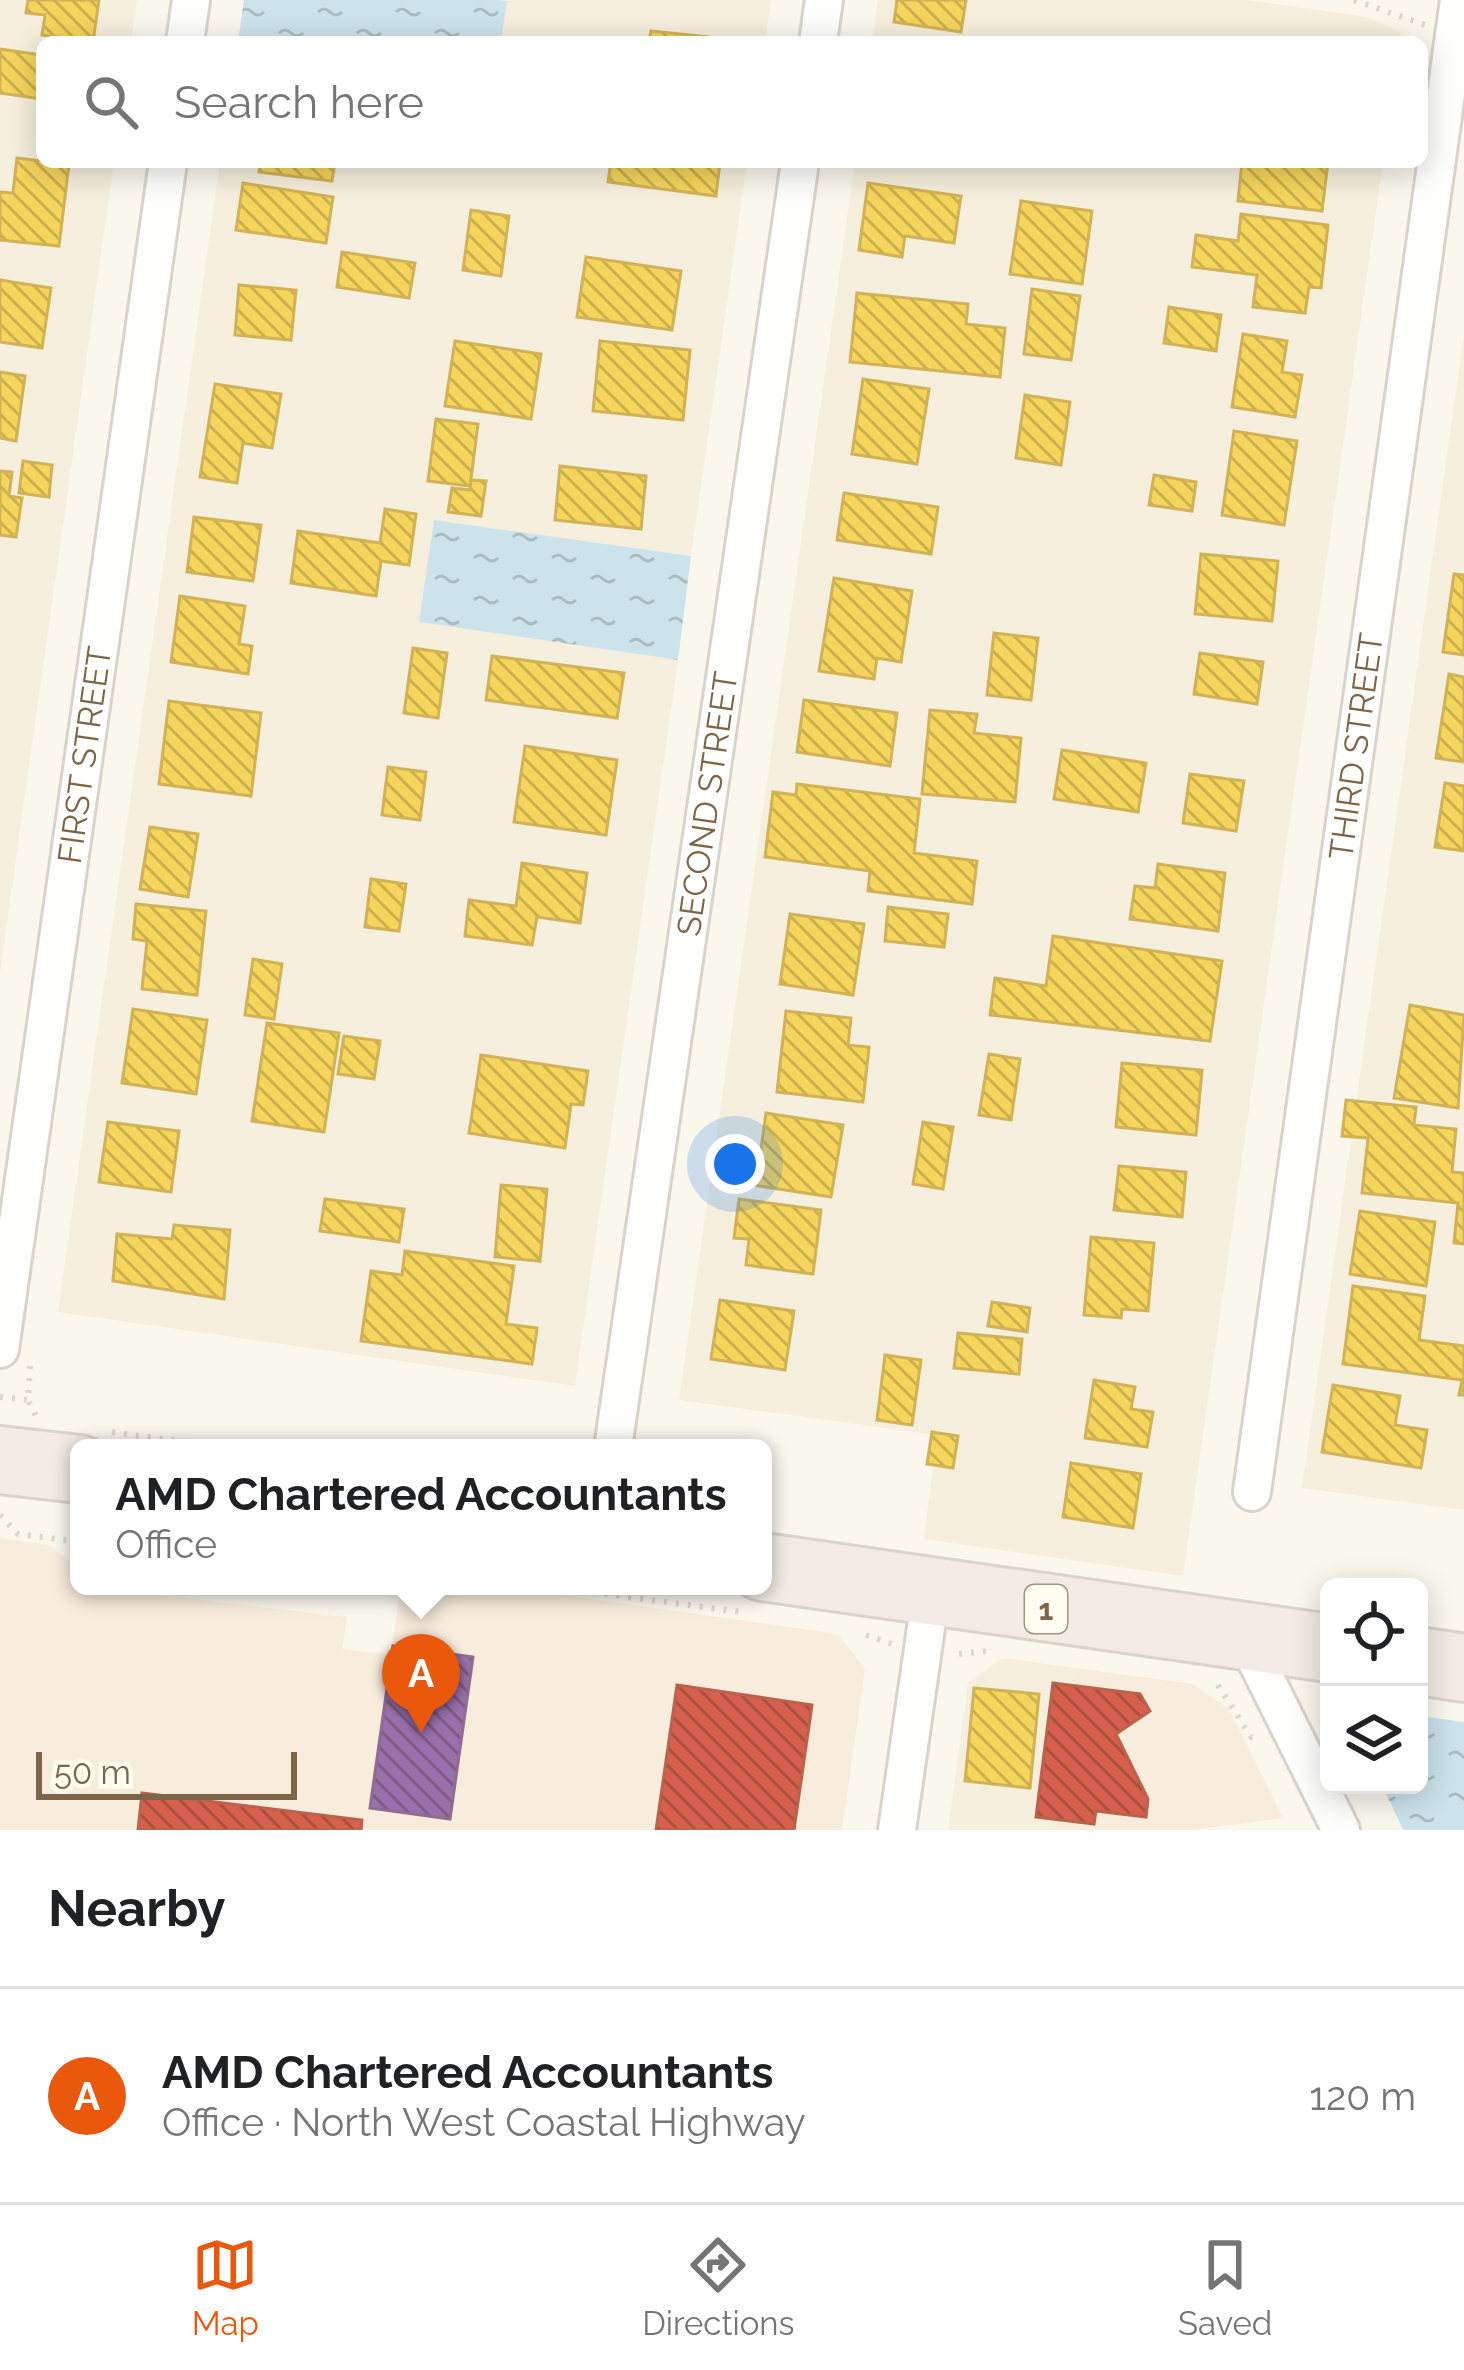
<!DOCTYPE html>
<meta charset="utf-8">
<style>
:root{--surface:#fff;--page:#f6f6f6;--text:#202124;--muted:#757577;--line:#e0e0e0;--accent:#ea580c}
body{margin:0;font-family:Raleway,sans-serif;background:var(--page);color:var(--text)}
.controls{position:absolute;right:36px;bottom:36px;display:grid;overflow:hidden;border-radius:18px;box-shadow:0 6px 30px #0003}
.controls button{width:108px;height:108px;display:grid;place-items:center;padding:0;border:0;border-bottom:3px solid var(--line);background:var(--surface);color:var(--text);font:60px sans-serif}
.scale{position:absolute;left:36px;bottom:30px;width:261px;box-sizing:border-box;padding-left:12px;border:6px solid #7c6548;border-top:0;font-size:33px;line-height:42px;white-space:nowrap;color:#7c6548;-webkit-text-stroke:9px #fffcf0;paint-order:stroke}
.you{position:absolute;left:735px;top:1164px;width:42px;height:42px;margin:-30px;border:9px solid #fff;border-radius:50%;background:#1a73e8;box-shadow:0 0 0 18px #1a73e833}
.badge{display:grid;place-items:center;width:78px;height:78px;border-radius:50%;background:var(--accent);color:#fff;font-size:39px;font-weight:700}
.pin{position:absolute;translate:-50% -99px;filter:drop-shadow(0 3px 6px #0008)}
.pin::after{content:'';position:absolute;top:63px;width:42px;height:36px;background:inherit;clip-path:polygon(0 0,100% 0,50% 100%)}
.popup{position:absolute;left:70px;top:1439px;width:702px;height:156px;box-sizing:border-box;display:grid;place-content:center;border-radius:18px;background:var(--surface);filter:drop-shadow(0 3px 9px #0005);font-size:39px;white-space:nowrap;color:var(--muted)}
.popup b{font-size:45px;color:var(--text)}
.popup::after{content:'';position:absolute;left:50%;top:100%;margin-left:-24px;border:24px solid transparent;border-top-color:var(--surface)}
.list{margin:0;padding:0;list-style:none}
h2{display:flex;justify-content:space-between;align-items:center;height:156px;margin:0;padding:0 48px;font-size:51px}
h2 small{font-size:39px;font-weight:400;color:var(--muted)}
.list li{display:grid;grid-template-columns:78px 1fr auto;gap:36px;align-items:center;box-sizing:border-box;height:216px;padding:0 48px;border-top:3px solid var(--line)}
.list b{display:block;font-size:45px;white-space:nowrap}
.list p{margin:0;font-size:39px;white-space:nowrap;color:var(--muted)}
.list em{font-size:39px;font-style:normal;color:var(--muted)}
.icon{flex:none;width:66px;height:66px;fill:none;stroke:currentColor;stroke-width:2;stroke-linecap:round;stroke-linejoin:round}
.map{position:relative;flex:none;width:1464px;height:1830px;overflow:hidden}
.search{position:absolute;background:var(--surface);box-shadow:0 6px 30px #0003;left:36px;right:36px;top:36px;height:132px;display:flex;align-items:center;gap:30px;box-sizing:border-box;padding:0 42px;border-radius:18px;color:var(--muted);font-size:45px}
.sheet{height:372px;background:var(--surface)}
nav{display:flex;justify-content:space-around;align-items:center;box-sizing:border-box;height:168px;border-top:3px solid var(--line);background:var(--surface);font-size:33px;color:var(--muted)}
nav a{display:grid;justify-items:center;gap:6px}
nav .on{color:var(--accent)}
.map>svg:first-child{display:block}
.residential{fill:#f6efdd}
.commercial{fill:#f8ecdd}
.water{fill:url(#water-ripples)}
.homes{fill:url(#homes-back-hatch);stroke:#d1b356;stroke-width:3}
.shops{fill:url(#shops-back-hatch);stroke:#bb624c;stroke-width:3}
.offices{fill:url(#offices-back-hatch);stroke:#906d8d;stroke-width:3}
.lines{fill:none;stroke-linecap:round;stroke-linejoin:round}
.street-casing{stroke:#d9d4cb;stroke-width:42}
.highway-casing{stroke:#dbd4ca;stroke-width:72}
.path{stroke:#ddd6cd;stroke-width:6;stroke-dasharray:3 9;stroke-linecap:butt}
.street{stroke:#fefefc;stroke-width:36}
.highway{stroke:#f3ece4;stroke-width:66}
.labels{text-anchor:middle;dominant-baseline:central;stroke-width:12;stroke-linejoin:round;paint-order:stroke}
.shield{fill:#fffcf0;stroke:#a3927a;stroke-width:3}
.shield-label{font-size:30px;font-weight:bold;fill:#7c6548}
.street-label{font-size:33px;fill:#7c6548;stroke:#fffcf0}
</style>
<div class="map">
<svg width="1464" height="1830" viewBox="0 0 1464 1830">
<defs>
<pattern id="water-ripples" width="26" height="14" patternUnits="userSpaceOnUse" patternTransform="scale(3)"><rect width="26" height="14" fill="#cce3ec"/><path d="M2 4q2-2 4 0t4 0M15 11q2-2 4 0t4 0" fill="none" stroke="#abbcc1"/></pattern>
<pattern id="homes-back-hatch" width="6" height="6" patternUnits="userSpaceOnUse" patternTransform="scale(3)"><rect width="6" height="6" fill="#f6d55c"/><path d="M-1 5l2 2M0 0l6 6M5-1l2 2" fill="none" stroke="#ccb04e"/></pattern>
<pattern id="shops-back-hatch" width="6" height="6" patternUnits="userSpaceOnUse" patternTransform="scale(3)"><rect width="6" height="6" fill="#d6604d"/><path d="M-1 5l2 2M0 0l6 6M5-1l2 2" fill="none" stroke="#aa503f"/></pattern>
<pattern id="offices-back-hatch" width="6" height="6" patternUnits="userSpaceOnUse" patternTransform="scale(3)"><rect width="6" height="6" fill="#9970ab"/><path d="M-1 5l2 2M0 0l6 6M5-1l2 2" fill="none" stroke="#7c5c86"/></pattern>
</defs>
<rect width="100%" height="100%" fill="#faf7ed"/>
<!-- residential -->
<g class="residential">
<path d="M0,0H137L131,42H42V162H114L0,973Z"/>
<path d="M497,0H771L765,42H501L507,2Z"/>
<path d="M878,0H1247L1367,17L1401,32L1400,42H872Z"/>
<path d="M220,162H747L691,556L435,520L420,622L678,660L575,1386L58,1312Z"/>
<path d="M855,162H1383L1183,1576L924,1539L937,1435L679,1400Z"/>
<path d="M1464,334V1510L1302,1488Z"/>
<path d="M1003,1658L1076,1668L1054,1830H948L968,1683Z"/>
</g>
<!-- commercial -->
<g class="commercial">
<path d="M0,1538L49,1545L79,1569V1586L347,1617L342,1649L391,1655L401,1586H499L838,1634L865,1669L842,1830H0Z"/>
<path d="M1076,1668L1193,1684L1229,1709L1283,1818L1193,1830H1054Z"/>
</g>
<!-- water -->
<g class="water">
<path d="M244,0H497L507,1L501,42H238Z"/>
<path d="M434,520L691,556L678,660L419,622Z"/>
<path d="M1419,1716L1464,1722V1830H1403L1382,1785H1419Z"/>
</g>
<!-- homes -->
<g class="homes">
<path d="M28,0H99L93,42L42,35L45,15L26,13Z"/>
<path d="M897,0H966L961,32L894,22Z"/>
<path d="M651,31L710,37L709,42H649Z"/>
<path d="M0,49L42,55V99L0,93Z"/>
<path d="M17,158L69,164L59,246L0,240V192L13,193Z"/>
<path d="M260,162H335L332,181L259,172Z"/>
<path d="M611,162H720L716,196L608,182Z"/>
<path d="M1242,162H1328L1322,211L1238,201Z"/>
<path d="M243,183L333,197L326,243L236,230Z"/>
<path d="M868,183L961,196L954,243L905,236L902,257L859,250Z"/>
<path d="M1021,201L1092,211L1082,284L1010,274Z"/>
<path d="M471,210L509,216L501,276L463,270Z"/>
<path d="M1241,214L1328,225L1321,288L1309,287L1305,313L1253,307L1257,275L1192,267L1196,235L1238,241Z"/>
<path d="M342,252L415,263L409,298L337,287Z"/>
<path d="M586,257L681,271L672,330L577,317Z"/>
<path d="M0,280L51,288L42,348L0,342Z"/>
<path d="M239,285L296,290L291,340L235,335Z"/>
<path d="M1032,289L1080,296L1071,360L1024,354Z"/>
<path d="M857,293L968,304L966,324L1005,328L1000,377L850,362Z"/>
<path d="M1169,307L1221,315L1216,351L1164,343Z"/>
<path d="M1243,334L1287,341L1282,372L1302,375L1295,417L1232,407Z"/>
<path d="M455,341L541,354L531,419L445,406Z"/>
<path d="M600,341L690,350L683,420L593,411Z"/>
<path d="M0,372L25,376L16,441L0,438Z"/>
<path d="M863,379L929,389L917,464L852,454Z"/>
<path d="M215,384L281,394L272,448L243,443L237,483L200,477Z"/>
<path d="M1025,395L1070,402L1061,465L1016,458Z"/>
<path d="M436,419L478,424L470,486L428,481Z"/>
<path d="M1234,431L1297,441L1284,525L1222,515Z"/>
<path d="M23,461L52,465L49,497L19,493Z"/>
<path d="M560,466L646,476L641,529L555,520Z"/>
<path d="M0,471L12,472L9,496L22,498L16,537L0,535Z"/>
<path d="M1154,475L1196,482L1192,511L1149,505Z"/>
<path d="M471,480L486,481L481,516L448,512L452,488L470,490Z"/>
<path d="M844,493L938,507L931,554L837,540Z"/>
<path d="M385,509L416,514L409,565L381,561L376,596L291,583L298,531L380,543Z"/>
<path d="M194,517L261,525L253,581L187,572Z"/>
<path d="M1201,554L1278,561L1272,621L1195,614Z"/>
<path d="M1454,574L1464,575V655L1443,652Z"/>
<path d="M834,578L912,591L901,662L877,658L874,679L819,671Z"/>
<path d="M180,596L245,606L239,644L252,646L248,674L171,662Z"/>
<path d="M994,633L1038,638L1031,700L987,695Z"/>
<path d="M413,648L447,653L438,718L404,713Z"/>
<path d="M1200,653L1263,662L1257,704L1194,694Z"/>
<path d="M492,656L624,673L617,718L486,700Z"/>
<path d="M1449,674L1464,677V762L1436,758Z"/>
<path d="M804,700L897,713L890,766L797,752Z"/>
<path d="M169,701L261,713L251,796L159,784Z"/>
<path d="M930,710L977,714L974,733L1021,738L1015,802L922,794Z"/>
<path d="M525,746L617,760L606,835L514,822Z"/>
<path d="M1062,750L1146,763L1138,812L1054,799Z"/>
<path d="M388,767L426,772L420,820L382,815Z"/>
<path d="M1190,774L1244,781L1236,831L1183,823Z"/>
<path d="M1445,783L1464,786V851L1435,847Z"/>
<path d="M797,784L920,799L914,853L977,861L972,904L868,891L870,871L765,857L773,792L796,795Z"/>
<path d="M150,827L198,834L188,897L140,889Z"/>
<path d="M522,863L587,873L580,923L537,917L532,945L465,936L469,900L516,906Z"/>
<path d="M1158,864L1225,873L1218,931L1130,919L1135,886L1155,888Z"/>
<path d="M371,879L406,884L399,931L365,927Z"/>
<path d="M136,904L206,911L197,995L142,989L147,941L133,939Z"/>
<path d="M888,907L948,914L944,947L885,941Z"/>
<path d="M790,914L864,924L853,995L780,984Z"/>
<path d="M1053,936L1222,961L1210,1041L990,1015L995,978L1046,986Z"/>
<path d="M253,959L282,964L274,1019L245,1015Z"/>
<path d="M1410,1005L1464,1015L1458,1108L1394,1098Z"/>
<path d="M133,1009L207,1020L196,1094L122,1083Z"/>
<path d="M786,1011L851,1018L848,1045L869,1047L863,1102L777,1092Z"/>
<path d="M267,1023L339,1033L324,1132L252,1121Z"/>
<path d="M344,1036L380,1041L374,1079L338,1074Z"/>
<path d="M989,1054L1020,1059L1011,1120L979,1115Z"/>
<path d="M481,1055L588,1071L583,1105L571,1104L565,1148L469,1133Z"/>
<path d="M1122,1063L1202,1070L1196,1135L1116,1127Z"/>
<path d="M1346,1100L1416,1107L1414,1125L1456,1129L1452,1172L1464,1173V1244L1454,1243L1458,1203L1362,1193L1368,1138L1342,1136Z"/>
<path d="M766,1113L843,1125L831,1197L740,1183L745,1147L761,1149Z"/>
<path d="M108,1122L179,1131L171,1192L99,1182Z"/>
<path d="M923,1122L953,1127L943,1189L913,1184Z"/>
<path d="M1119,1166L1186,1172L1182,1217L1114,1210Z"/>
<path d="M501,1185L547,1189L540,1261L495,1257Z"/>
<path d="M325,1199L404,1209L399,1242L320,1231Z"/>
<path d="M739,1199L821,1210L813,1274L746,1265L749,1239L734,1238Z"/>
<path d="M1360,1211L1435,1222L1426,1286L1350,1274Z"/>
<path d="M174,1225L230,1230L224,1299L113,1281L117,1234L172,1239Z"/>
<path d="M1091,1237L1154,1243L1148,1311L1122,1309L1121,1318L1084,1315Z"/>
<path d="M405,1251L514,1266L506,1324L537,1328L532,1364L361,1341L371,1271L402,1275Z"/>
<path d="M1353,1286L1425,1296L1419,1340L1464,1346V1395H1459L1462,1380L1343,1364Z"/>
<path d="M720,1300L794,1311L785,1370L711,1359Z"/>
<path d="M992,1302L1030,1308L1027,1332L988,1326Z"/>
<path d="M958,1333L1022,1339L1019,1374L954,1368Z"/>
<path d="M885,1355L921,1360L912,1425L877,1420Z"/>
<path d="M1094,1380L1135,1387L1131,1409L1153,1412L1147,1447L1085,1438Z"/>
<path d="M1333,1385L1400,1396L1395,1425L1427,1430L1421,1468L1322,1452Z"/>
<path d="M932,1432L958,1436L953,1468L927,1464Z"/>
<path d="M1071,1463L1141,1474L1133,1528L1063,1517Z"/>
<path d="M974,1688L1039,1694L1030,1788L965,1781Z"/>
</g>
<!-- shops -->
<g class="shops">
<path d="M1053,1683L1140,1694L1150,1711L1116,1734L1148,1799L1146,1817L1096,1811L1094,1824L1036,1817Z"/>
<path d="M677,1685L812,1705L794,1830H656Z"/>
<path d="M142,1793L362,1820L361,1830H138Z"/>
</g>
<!-- offices -->
<path class="offices" d="M393,1646L473,1657L450,1819L370,1808Z"/>
<g class="lines">
<!-- street casing -->
<g class="street-casing">
<g id="street">
<path d="M185,42L191,0"/>
<path d="M818,42L824,0"/>
<path id="s1" d="M0,1349L168,162"/>
<path id="s2" d="M613,1448L800,162"/>
<path id="s3" d="M1252,1492L1459,0"/>
<path d="M1244,1636L1341,1830"/>
<path d="M897,1830L931,1593"/>
</g>
</g>
<!-- highway casing -->
<g class="highway-casing">
<g id="highway">
<path d="M0,1460L79,1469"/>
<path d="M763,1567L1329,1648"/>
<path d="M1419,1661L1464,1668"/>
</g>
</g>
<!-- path -->
<g class="path">
<path d="M1354,0L1425,25"/>
<path d="M30,1366L28,1400L36,1416"/>
<path d="M0,1397L28,1400"/>
<path d="M112,1432L229,1448"/>
<path d="M0,1515L18,1534L79,1542"/>
<path d="M545,1586L741,1612"/>
<path d="M866,1635L892,1644"/>
<path d="M959,1654L987,1651"/>
<path d="M1218,1685L1251,1737L1259,1735"/>
</g>
<!-- street -->
<use href="#street" class="street"/>
<!-- highway -->
<use href="#highway" class="highway"/>
</g>
<g class="labels">
<!-- shield labels -->
<rect class="shield" x="1025" y="1585" width="42" height="48" rx="9"/>
<g class="shield-label">
<text x="1046" y="1609">1</text>
</g>
<!-- street labels -->
<g class="street-label">
<text stroke="none"><textPath href="#s3" startOffset="753">THIRD STREET</textPath></text>
<text stroke="none"><textPath href="#s1" startOffset="600">FIRST STREET</textPath></text>
<text stroke="none"><textPath href="#s2" startOffset="651">SECOND STREET</textPath></text>
</g>
</g>
</svg>
<div class="controls">
<button><svg class="icon" aria-label="locate" viewBox="0 0 24 24"><circle cx="12" cy="12" r="6"/><path d="M12 2v4M12 18v4M2 12h4M18 12h4"/></svg></button>
<button><svg class="icon" aria-label="layers" viewBox="0 0 24 24"><path d="M12 4l9 5-9 5-9-5zM3 14l9 5 9-5"/></svg></button>
</div>
<div class="scale">50 m</div>
<div class="you"></div>
<div class="pin badge" style="left:421px;top:1733px">A</div>
<div class="popup"><b>AMD Chartered Accountants</b>Office</div>
<div class="search"><svg class="icon" aria-label="search" viewBox="0 0 24 24"><circle cx="10" cy="10" r="6"/><path d="M15 15l6 6"/></svg>Search here</div>
</div>
<section class="sheet">
<h2>Nearby<small></small></h2>
<ul class="list">
<li><span class="badge">A</span><div><b>AMD Chartered Accountants</b><p>Office · North West Coastal Highway</p></div><em>120 m</em></li>
</ul>
</section>
<nav>
<a class="on"><svg class="icon" aria-label="map" viewBox="0 0 24 24"><path d="M3 6l6-2 6 2 6-2v14l-6 2-6-2-6 2zM9 4v14M15 6v14"/></svg>Map</a>
<a><svg class="icon" aria-label="directions" viewBox="0 0 24 24"><path d="M12 3l9 9-9 9-9-9zM9 14v-3h6M13 9l2 2-2 2"/></svg>Directions</a>
<a><svg class="icon" aria-label="saved" viewBox="0 0 24 24"><path d="M7 4h10v16l-5-4-5 4z"/></svg>Saved</a>
</nav>
